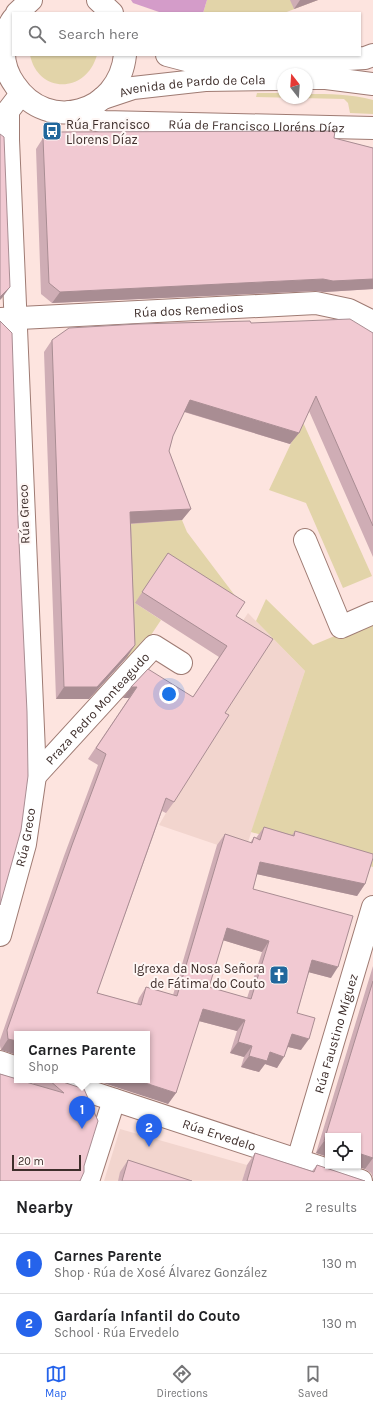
<!DOCTYPE html>
<meta charset="utf-8">
<style>
:root{--surface:#fff;--page:#f6f6f6;--text:#202124;--muted:#757577;--line:#e0e0e0;--accent:#2563eb}
body{margin:0;font-family:Karla,sans-serif;background:var(--page);color:var(--text)}
.controls{position:absolute;right:12px;bottom:12px;display:grid;overflow:hidden;border-radius:0px;box-shadow:0 1px 3px #0004}
.controls button{width:36px;height:36px;display:grid;place-items:center;padding:0;border:0;border-bottom:1px solid var(--line);background:var(--surface);color:var(--text);font:20px sans-serif}
.compass{position:absolute;left:277px;top:68px;width:36px;height:36px;border-radius:50%;background:var(--surface);box-shadow:0 1px 3px #0004;rotate:343deg}
.scale{position:absolute;left:12px;bottom:10px;width:69px;box-sizing:border-box;padding-left:4px;border:2px solid #3e2e2b;border-top:0;font-size:11px;line-height:14px;white-space:nowrap;color:#3e2e2b;-webkit-text-stroke:3px #fef6f4;paint-order:stroke}
.you{position:absolute;left:169px;top:694px;width:14px;height:14px;margin:-10px;border:3px solid #fff;border-radius:50%;background:#1a73e8;box-shadow:0 0 0 6px #1a73e833}
.badge{display:grid;place-items:center;width:26px;height:26px;border-radius:50%;background:var(--accent);color:#fff;font-size:13px;font-weight:700}
.pin{position:absolute;translate:-50% -33px;filter:drop-shadow(0 1px 2px #0008)}
.pin::after{content:'';position:absolute;top:21px;width:14px;height:12px;background:inherit;clip-path:polygon(0 0,100% 0,50% 100%)}
.popup{position:absolute;left:14px;top:1031px;width:136px;height:52px;box-sizing:border-box;display:grid;place-content:center;border-radius:0px;background:var(--surface);filter:drop-shadow(0 1px 3px #0005);font-size:13px;white-space:nowrap;color:var(--muted)}
.popup b{font-size:15px;color:var(--text)}
.popup::after{content:'';position:absolute;left:50%;top:100%;margin-left:-8px;border:8px solid transparent;border-top-color:var(--surface)}
.list{margin:0;padding:0;list-style:none}
h2{display:flex;justify-content:space-between;align-items:center;height:52px;margin:0;padding:0 16px;font-size:17px}
h2 small{font-size:13px;font-weight:400;color:var(--muted)}
.list li{display:grid;grid-template-columns:26px 1fr auto;gap:12px;align-items:center;box-sizing:border-box;height:60px;padding:0 16px;border-top:1px solid var(--line)}
.list b{display:block;font-size:15px;white-space:nowrap}
.list p{margin:0;font-size:13px;white-space:nowrap;color:var(--muted)}
.list em{font-size:13px;font-style:normal;color:var(--muted)}
.icon{flex:none;width:22px;height:22px;fill:none;stroke:currentColor;stroke-width:2;stroke-linecap:round;stroke-linejoin:round}
.map{position:relative;flex:none;width:373px;height:1181px;overflow:hidden}
.search{position:absolute;background:var(--surface);box-shadow:0 1px 3px #0004;left:12px;right:12px;top:12px;height:44px;display:flex;align-items:center;gap:10px;box-sizing:border-box;padding:0 14px;border-radius:0px;color:var(--muted);font-size:15px}
.sheet{height:172px;background:var(--surface)}
nav{display:flex;justify-content:space-around;align-items:center;box-sizing:border-box;height:56px;border-top:1px solid var(--line);background:var(--surface);font-size:11px;color:var(--muted)}
nav a{display:grid;justify-items:center;gap:2px}
nav .on{color:var(--accent)}
.map>svg:first-child{display:block}
.built{fill:#f2d5ce}
.green{fill:#e2d4a9}
.water{fill:#d49cc9}
.lines{fill:none;stroke-linecap:round;stroke-linejoin:round}
.street-casing{stroke:#9f7b73;stroke-width:24}
.secondary-casing{stroke:#9f7b73;stroke-width:24}
.street{stroke:#fff;stroke-width:22}
.secondary{stroke:#fff;stroke-width:22}
.wall{fill:#cfadb5;fill-rule:evenodd}
.shaded-wall{fill:#a98d93}
.building{fill:#f1c9d2;stroke:#a98d93;fill-rule:evenodd}
.labels{text-anchor:middle;dominant-baseline:central;stroke-width:4;stroke-linejoin:round;paint-order:stroke}
.street-label{font-size:13px;fill:#3e2e2b;stroke:#fef6f4}
.poi-label{font-size:13px;fill:#3e2e2b;stroke:#fef6f4;text-anchor:start}
</style>
<div class="map">
<svg width="373" height="1181" viewBox="0 0 373 1181">
<rect width="100%" height="100%" fill="#fde4df"/>
<!-- built -->
<g class="built">
<path d="M248,613L305,671L244,854L159,825L166,813L148,803L133,789Z"/>
<path d="M120,1129L247,1165L242,1181H104Z"/>
</g>
<!-- green -->
<g class="green">
<path d="M207,0H318L284,13H203Z"/>
<path d="M30,55H97C86,94 38,94 30,55Z"/>
<path d="M257,93H283V98H307V94C329,94 351,94 373,100V114L350,113L348,103L344,99L256,97Z"/>
<path d="M302,420L372,576L343,588L306,503L269,490Z"/>
<path d="M182,520L187,532L242,605L135,603L161,620L127,671L122,524Z"/>
<path d="M266,599L313,645L373,620V867L251,832L305,671L256,621Z"/>
</g>
<!-- water -->
<path class="water" d="M131,0H207L203,13H162L133,3Z"/>
<g class="lines">
<!-- street casing -->
<g class="street-casing">
<g id="street">
<path id="s1" d="M70,112L104,122L373,128"/>
<path id="s2" d="M0,319L316,303L349,310L373,322"/>
<path d="M305,540L341,627L373,613"/>
<path id="s3" d="M35,776L154,646L181,663"/>
<path id="s4" d="M0,935L25,844L35,776L8,140V111L21,94"/>
<path id="s5" d="M298,1160L373,907"/>
<path d="M88,1181L114,1100"/>
</g>
</g>
<!-- secondary casing -->
<g class="secondary-casing">
<g id="secondary">
<path d="M98,0L112,13"/>
<path d="M17,13L31,0"/>
<path d="M13,19C7,27 5,38 4,48C3,62 7,74 15,85C48,134 119,113 125,55"/>
<path d="M167,55L190,61L259,64L365,58L373,55"/>
<path d="M307,78H326L373,84"/>
<path id="s6" d="M103,98L133,88L205,80L283,79"/>
<path d="M0,1062L17,1068"/>
<path id="s7" d="M54,1080L361,1181"/>
</g>
</g>
<!-- street -->
<use href="#street" class="street"/>
<!-- secondary -->
<use href="#secondary" class="secondary"/>
</g>
<!-- wall -->
<g class="wall">
<path d="M290,0H318L294,9Z"/>
<path d="M43,138H334L373,148V289L325,292L315,291L52,303L41,294L36,149Z"/>
<path d="M251,323L373,333V557L309,411L299,433L290,444L184,412L173,436L169,451L191,509L182,520L131,524L135,645L127,657L89,699H56L44,352L52,340Z"/>
<path d="M168,553L236,616L225,713L174,802L166,813L162,811L97,993L137,1004L139,998L146,987L173,995L217,845L225,834L250,843L254,837L256,838L264,827L292,835L295,831L365,884L357,896L257,874L253,889L331,978L309,972L297,1013L301,1050L288,1047L277,1068L265,1064L259,1072L241,1067L244,1057L230,1053L237,1031L199,1021L176,1093L168,1104L17,1034V1055L1,1050L0,1046V1040L64,856L98,765L88,759L129,698H123L131,687L193,697L219,657L135,603ZM223,940L262,952L247,998L209,987Z"/>
<path d="M373,966V1178L371,1173L365,1169L355,1166H358L328,1136V1157L316,1153Z"/>
<path d="M30,1080H57L84,1089V1166L35,1085Z"/>
<path d="M255,1153L312,1171L317,1165L365,1181H242L247,1165Z"/>
<path d="M128,1160L192,1181H118L120,1172Z"/>
</g>
<!-- shaded-wall -->
<g class="shaded-wall">
<path d="M300,0H318L294,9Z"/>
<path d="M323,279H373V289L325,292L315,291L52,303L60,292Z"/>
<path d="M10,287L2,298L0,300V297Z"/>
<path d="M190,400L299,433L290,444L182,411Z"/>
<path d="M191,509L182,520L122,524L130,512Z"/>
<path d="M135,645L127,657L89,699H56L64,687Z"/>
<path d="M131,687H137L129,698H123Z"/>
<path d="M260,862L365,884L357,896L252,873Z"/>
<path d="M227,928L269,941L262,952L219,939Z"/>
<path d="M312,960L338,967L331,978L304,971Z"/>
<path d="M203,1009L245,1020L237,1031L195,1020Z"/>
<path d="M292,1034L309,1039L301,1050L284,1046Z"/>
<path d="M8,1039L17,1041V1055L1,1050Z"/>
<path d="M238,1042L252,1046L244,1057L230,1053Z"/>
<path d="M270,1052L284,1057L277,1068L265,1064L259,1072L241,1067L249,1056Z"/>
<path d="M94,1080H136L176,1093L168,1104Z"/>
<path d="M324,1141L328,1143V1157L316,1153Z"/>
<path d="M358,1153L373,1158L365,1169L355,1166H358Z"/>
</g>
<!-- building -->
<g class="building">
<path d="M335,131L334,138L373,148V279L333,281L323,279L60,292L49,283L43,138L52,132Z"/>
<path d="M0,134L4,137L10,287L0,297Z"/>
<path d="M350,319L373,333V526L316,396L299,433L190,400L173,436L169,451L191,509L130,512L135,645L97,687H64L52,340L69,328L138,324L250,321L251,323Z"/>
<path d="M0,321L12,333L18,520L27,712L28,776L21,830L0,905Z"/>
<path d="M168,553L245,602L236,616L273,639L225,713L229,715L174,802L166,798L97,993L141,1005L146,987L177,996L225,834L252,843L254,837L260,840L264,827L294,836L295,831L373,854V858L365,884L260,862L253,889L353,916L338,967L312,960L297,1013L315,1018L309,1039L292,1034L284,1057L270,1052L267,1061L249,1056L252,1046L238,1042L245,1020L203,1009L176,1093L136,1080H147V1034H17V1041L8,1039L7,1030L72,845L106,754L96,748L137,687H131L148,669L193,697L227,646L142,592ZM227,928L269,941L251,999L209,987Z"/>
<path d="M373,981V1158L358,1153V1136H328V1143L324,1141Z"/>
<path d="M0,1074L17,1079V1080H19L64,1093L49,1080H57L84,1089L98,1121L84,1166V1172L80,1181H0Z"/>
<path d="M255,1153L314,1172L317,1165L365,1181H247Z"/>
<path d="M128,1160L192,1181H122Z"/>
</g>
<!-- icons -->
<defs>
<g id="bus-square" transform="scale(1)"><rect x="-9" y="-9" width="18" height="18" rx="4" fill="#21679c" stroke="#fef6f4"/><path d="M-5-6H5V4H4V6H2V4H-2V6H-4V4H-5ZM-3.5-4V0h7V-4ZM-3.5 1.2v1.5H-2V1.2ZM2 1.2v1.5H3.5V1.2Z" fill="#fff"/></g>
<g id="church-square" transform="scale(1)"><rect x="-9" y="-9" width="18" height="18" rx="4" fill="#21679c" stroke="#fef6f4"/><path d="M-1.2-6h2.4v3.5h3.3v2.4h-3.3V6h-2.4V-.1h-3.3v-2.4h3.3Z" fill="#fff"/></g>
</defs>
<g fill-rule="evenodd">
<use href="#bus-square" x="52" y="131"/>
<use href="#church-square" x="279" y="975"/>
</g>
<g class="labels">
<!-- street labels -->
<g class="street-label">
<text stroke="none"><textPath href="#s6" startOffset="91">Avenida de Pardo de Cela</textPath></text>
<text stroke="none"><textPath href="#s1" startOffset="188">Rúa de Francisco Lloréns Díaz</textPath></text>
<text stroke="none"><textPath href="#s2" startOffset="189">Rúa dos Remedios</textPath></text>
<text transform="translate(24 514) rotate(-92)">Rúa Greco</text>
<text stroke="none"><textPath href="#s3" startOffset="92">Praza Pedro Monteagudo</textPath></text>
<text stroke="none"><textPath href="#s4" startOffset="101">Rúa Greco</textPath></text>
<text stroke="none"><textPath href="#s5" startOffset="132">Rúa Faustino Míguez</textPath></text>
<text stroke="none"><textPath href="#s7" startOffset="174">Rúa Ervedelo</textPath></text>
</g>
<!-- poi labels -->
<g class="poi-label">
<text x="66" y="124">Rúa Francisco<tspan x="66" dy="15">Llorens Díaz</tspan></text>
<text x="265" y="968" text-anchor="end">Igrexa da Nosa Señora<tspan x="265" dy="15">de Fátima do Couto</tspan></text>
</g>
</g>
</svg>
<div class="controls">
<button><svg class="icon" aria-label="locate" viewBox="0 0 24 24"><circle cx="12" cy="12" r="6"/><path d="M12 2v4M12 18v4M2 12h4M18 12h4"/></svg></button>
</div>
<svg class="compass" viewBox="-18 -18 36 36"><path d="M0-13l5 13h-10z" fill="#e53935"/><path d="M0 13l5-13h-10z" fill="#757577"/></svg>
<div class="scale">20 m</div>
<div class="you"></div>
<div class="pin badge" style="left:82px;top:1129px">1</div>
<div class="popup"><b>Carnes Parente</b>Shop</div>
<div class="pin badge" style="left:149px;top:1147px">2</div>
<div class="search"><svg class="icon" aria-label="search" viewBox="0 0 24 24"><circle cx="10" cy="10" r="6"/><path d="M15 15l6 6"/></svg>Search here</div>
</div>
<section class="sheet">
<h2>Nearby<small>2 results</small></h2>
<ul class="list">
<li><span class="badge">1</span><div><b>Carnes Parente</b><p>Shop · Rúa de Xosé Álvarez González</p></div><em>130 m</em></li>
<li><span class="badge">2</span><div><b>Gardaría Infantil do Couto</b><p>School · Rúa Ervedelo</p></div><em>130 m</em></li>
</ul>
</section>
<nav>
<a class="on"><svg class="icon" aria-label="map" viewBox="0 0 24 24"><path d="M3 6l6-2 6 2 6-2v14l-6 2-6-2-6 2zM9 4v14M15 6v14"/></svg>Map</a>
<a><svg class="icon" aria-label="directions" viewBox="0 0 24 24"><path d="M12 3l9 9-9 9-9-9zM9 14v-3h6M13 9l2 2-2 2"/></svg>Directions</a>
<a><svg class="icon" aria-label="saved" viewBox="0 0 24 24"><path d="M7 4h10v16l-5-4-5 4z"/></svg>Saved</a>
</nav>
